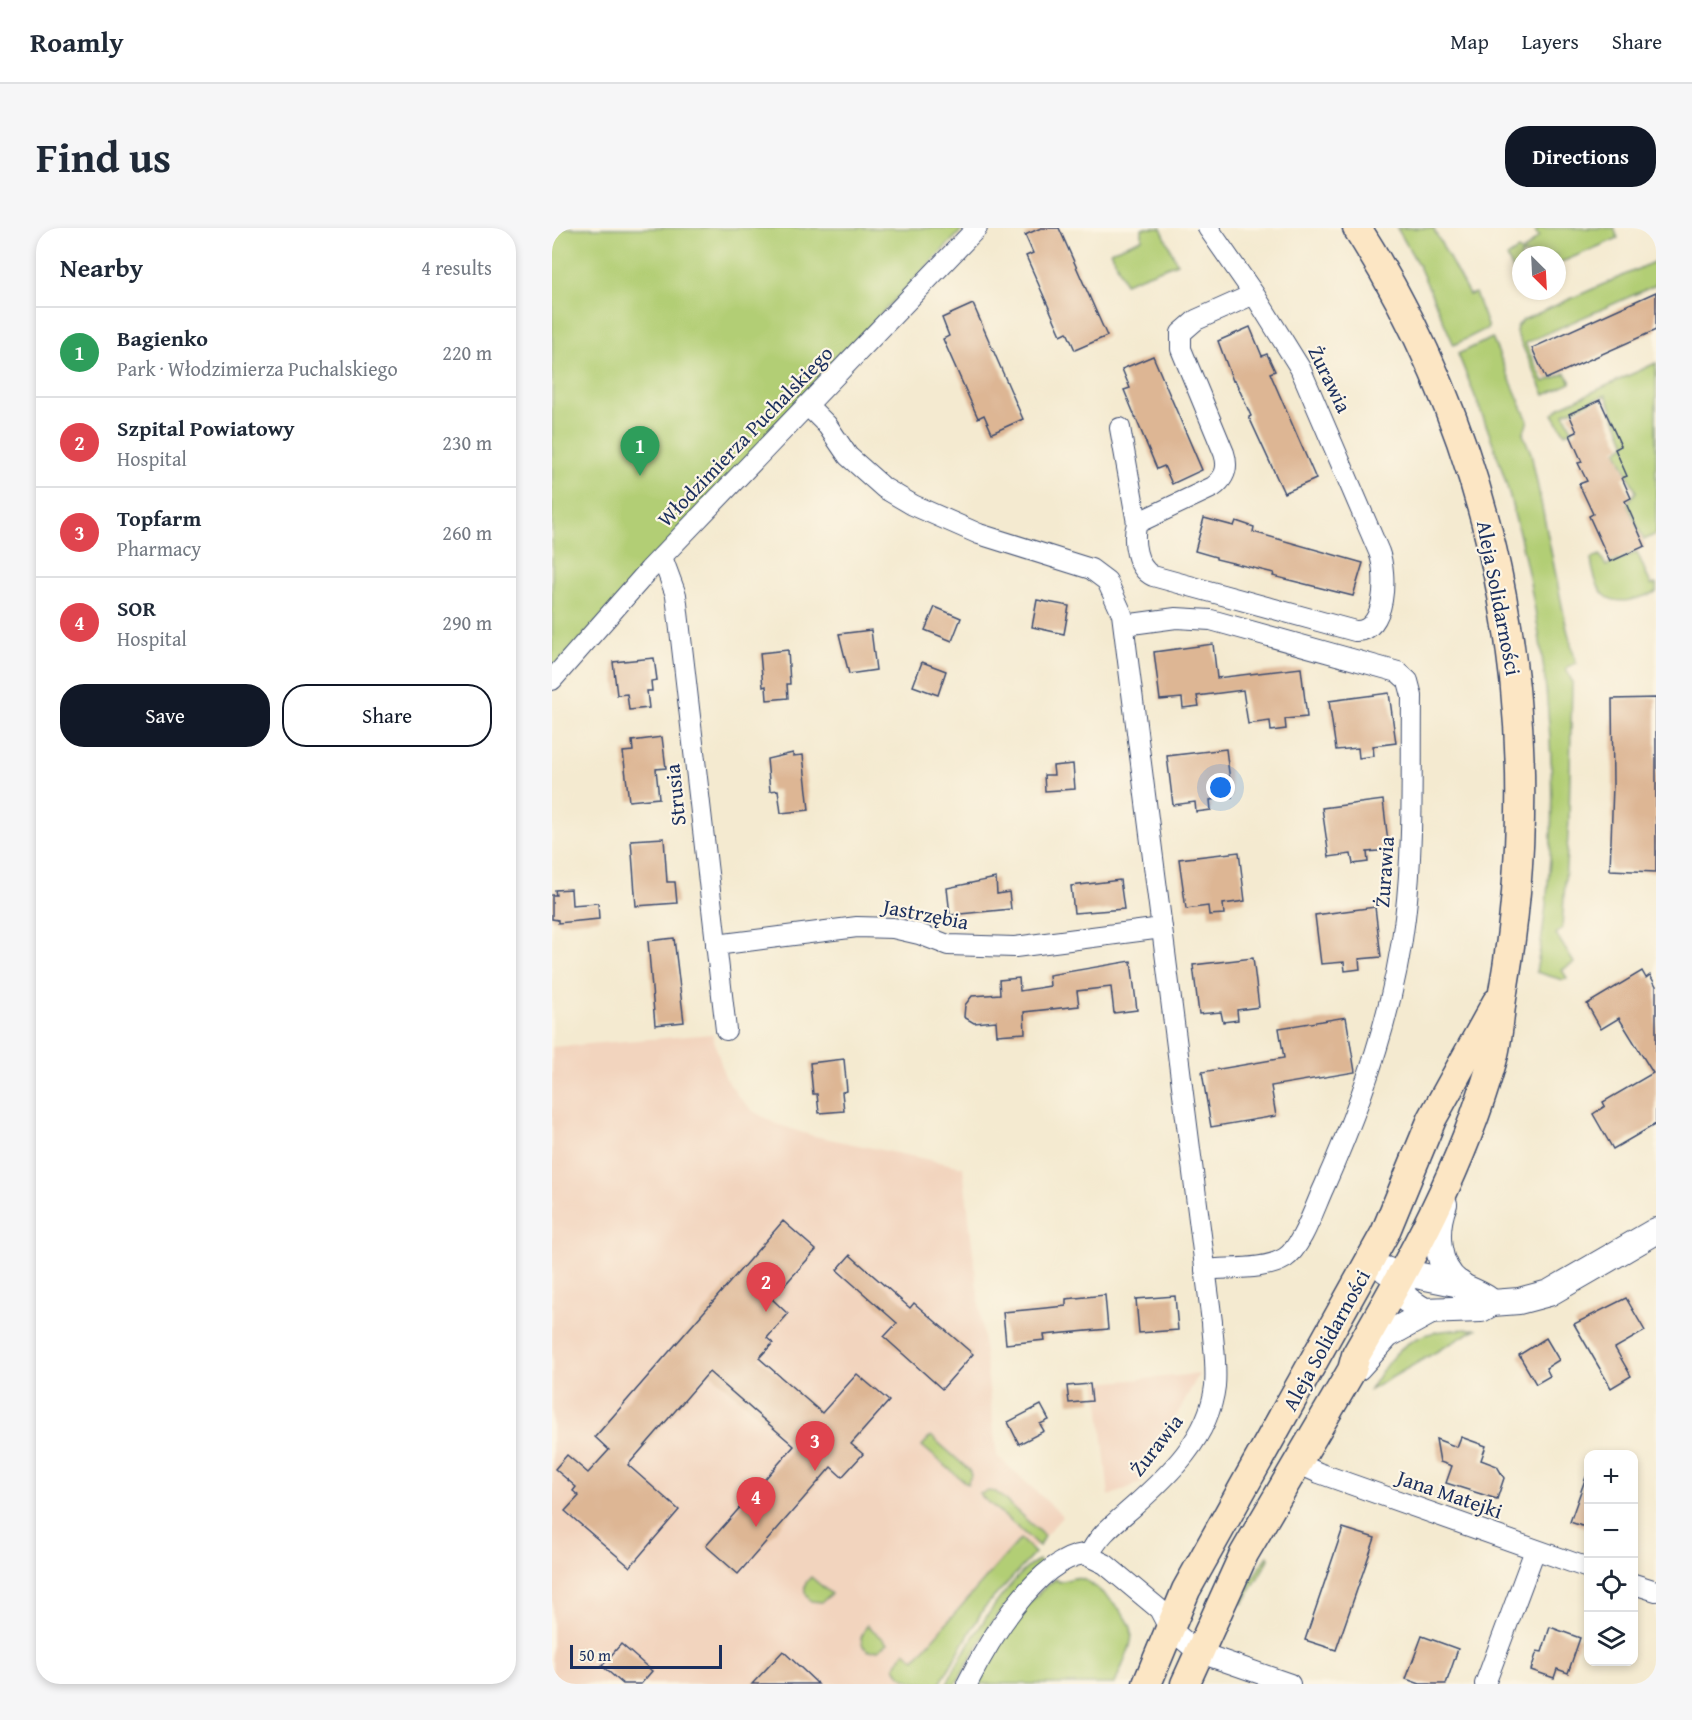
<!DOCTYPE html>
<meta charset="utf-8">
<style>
:root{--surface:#fff;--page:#f6f6f7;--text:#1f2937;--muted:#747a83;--line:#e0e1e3;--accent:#111827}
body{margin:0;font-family:"Gentium Book Plus",serif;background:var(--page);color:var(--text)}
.controls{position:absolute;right:18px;bottom:18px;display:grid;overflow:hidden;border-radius:12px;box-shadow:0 3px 9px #0003}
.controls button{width:54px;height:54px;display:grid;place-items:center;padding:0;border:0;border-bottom:2px solid var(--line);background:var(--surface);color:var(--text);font:30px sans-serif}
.compass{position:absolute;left:960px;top:18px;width:54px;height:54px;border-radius:50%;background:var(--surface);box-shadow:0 3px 9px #0003;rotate:156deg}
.scale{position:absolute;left:18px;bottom:15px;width:152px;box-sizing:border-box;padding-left:6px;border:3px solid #1b2f5e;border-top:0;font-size:16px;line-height:21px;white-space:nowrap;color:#1b2f5e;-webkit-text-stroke:4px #fcf5e5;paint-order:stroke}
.you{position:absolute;left:669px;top:560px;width:21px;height:21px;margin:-15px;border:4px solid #fff;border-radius:50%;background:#1a73e8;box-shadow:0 0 0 9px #1a73e833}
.badge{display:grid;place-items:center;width:39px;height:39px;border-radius:50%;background:var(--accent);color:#fff;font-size:20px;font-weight:700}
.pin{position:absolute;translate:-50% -50px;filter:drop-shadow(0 2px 3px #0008)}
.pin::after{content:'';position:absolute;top:32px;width:21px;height:18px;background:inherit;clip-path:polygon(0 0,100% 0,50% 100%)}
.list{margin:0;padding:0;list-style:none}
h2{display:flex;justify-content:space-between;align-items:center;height:78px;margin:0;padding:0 24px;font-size:26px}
h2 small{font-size:20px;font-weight:400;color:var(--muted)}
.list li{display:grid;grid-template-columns:39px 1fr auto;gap:18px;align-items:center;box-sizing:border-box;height:90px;padding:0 24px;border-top:2px solid var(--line)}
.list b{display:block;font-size:22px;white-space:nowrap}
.list p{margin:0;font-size:20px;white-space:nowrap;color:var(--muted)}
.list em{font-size:20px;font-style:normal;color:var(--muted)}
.actions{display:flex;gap:12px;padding:18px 24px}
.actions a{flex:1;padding:14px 0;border:2px solid var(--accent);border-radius:24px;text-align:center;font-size:21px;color:var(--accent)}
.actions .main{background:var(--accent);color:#fff}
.icon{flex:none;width:33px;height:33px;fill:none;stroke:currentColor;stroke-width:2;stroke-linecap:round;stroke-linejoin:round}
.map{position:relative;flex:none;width:1104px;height:1456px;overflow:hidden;border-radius:24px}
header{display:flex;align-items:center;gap:36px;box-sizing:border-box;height:84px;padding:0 30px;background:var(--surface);border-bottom:2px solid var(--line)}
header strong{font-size:28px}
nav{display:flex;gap:33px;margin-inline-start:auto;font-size:21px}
.intro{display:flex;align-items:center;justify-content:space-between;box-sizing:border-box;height:144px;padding:0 36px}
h1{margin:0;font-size:42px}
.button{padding:15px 27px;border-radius:24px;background:var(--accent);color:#fff;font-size:21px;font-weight:700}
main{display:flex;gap:36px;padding:0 36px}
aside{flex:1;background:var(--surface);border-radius:24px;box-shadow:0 3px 9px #0003}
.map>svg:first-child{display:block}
.built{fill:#f2d4be}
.green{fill:#b2ce74;stroke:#667e69;stroke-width:1.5}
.building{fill:#ddb694}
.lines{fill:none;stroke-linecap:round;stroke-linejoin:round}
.minor-casing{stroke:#3c4b6f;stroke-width:22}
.tertiary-casing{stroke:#3c4b6f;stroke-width:28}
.secondary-casing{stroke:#3c4b6f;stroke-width:31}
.minor{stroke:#fff;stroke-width:20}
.tertiary{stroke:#fff;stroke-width:26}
.secondary{stroke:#fce6c4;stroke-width:28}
.labels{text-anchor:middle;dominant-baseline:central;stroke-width:4.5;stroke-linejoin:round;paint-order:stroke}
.street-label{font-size:21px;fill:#1b2f5e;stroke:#fcf5e5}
</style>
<header>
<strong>Roamly</strong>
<nav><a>Map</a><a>Layers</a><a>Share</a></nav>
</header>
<div class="intro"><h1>Find us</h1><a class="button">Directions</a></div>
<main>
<aside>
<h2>Nearby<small>4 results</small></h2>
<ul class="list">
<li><span class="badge" style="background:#2e9e5b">1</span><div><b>Bagienko</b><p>Park · Włodzimierza Puchalskiego</p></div><em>220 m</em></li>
<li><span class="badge" style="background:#e0444e">2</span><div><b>Szpital Powiatowy</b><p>Hospital</p></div><em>230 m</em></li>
<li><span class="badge" style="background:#e0444e">3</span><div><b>Topfarm</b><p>Pharmacy</p></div><em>260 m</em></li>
<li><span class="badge" style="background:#e0444e">4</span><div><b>SOR</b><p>Hospital</p></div><em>290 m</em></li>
</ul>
<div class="actions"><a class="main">Save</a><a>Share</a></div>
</aside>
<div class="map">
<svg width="1104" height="1456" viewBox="0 0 1104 1456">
<rect width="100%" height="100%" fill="#fcf5e5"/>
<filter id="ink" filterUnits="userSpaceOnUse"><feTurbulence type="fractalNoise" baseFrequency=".0167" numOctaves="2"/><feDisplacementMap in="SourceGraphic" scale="12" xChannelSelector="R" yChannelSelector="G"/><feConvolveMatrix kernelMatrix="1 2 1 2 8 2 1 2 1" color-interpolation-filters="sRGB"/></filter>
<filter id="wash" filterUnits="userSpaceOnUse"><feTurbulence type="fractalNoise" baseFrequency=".008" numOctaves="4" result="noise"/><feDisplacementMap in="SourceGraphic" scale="24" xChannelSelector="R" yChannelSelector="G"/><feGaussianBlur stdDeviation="1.35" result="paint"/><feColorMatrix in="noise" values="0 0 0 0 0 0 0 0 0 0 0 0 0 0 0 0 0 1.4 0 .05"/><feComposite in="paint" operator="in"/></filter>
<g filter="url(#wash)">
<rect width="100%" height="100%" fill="#f4ead0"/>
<!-- built -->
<g class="built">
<path d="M160,806L173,849L186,868L201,883L224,896L258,907L411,939L445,1228L511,1288L480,1322L468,1311L363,1431L346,1446L359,1456H0V819Z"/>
<path d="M647,1146L588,1255L557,1268L545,1155Z"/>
</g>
<!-- green -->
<g class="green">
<path d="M0,0H412L272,145L274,147L0,442Z"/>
<path d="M590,0H609L625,35L573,55L559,23L590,11Z"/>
<path d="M845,0H881L917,67L923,65L936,100L902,117L867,38Z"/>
<path d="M987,0H1062L1066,10L1005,36V27H969V52L966,54L955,29L966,22L970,25L987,8L983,4Z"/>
<path d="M1104,33V57L973,115L992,154L1014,145L1019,155L993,167L964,104L965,98L971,92Z"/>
<path d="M940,110L976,193L971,206L979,225L1014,397L1024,435L1014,440L1020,454L1017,592L1010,701L1004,706L1022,735L1010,742L1015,750L1011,752L984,744C1014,585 999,417 956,262C943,216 924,171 906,126Z"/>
<path d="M1104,135V306L1092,312L1075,276L1084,264L1065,223L1074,216L1054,167L1012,185L1020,202L1013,206L1001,186L1008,179Z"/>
<path d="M1085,324L1099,357L1104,356V364C1065,379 1045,379 1039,331L1048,327L1054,338Z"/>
<path d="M924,1101L818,1162C847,1112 866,1101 924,1101Z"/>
<path d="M379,1208L417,1242L419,1248L415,1256L370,1218Z"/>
<path d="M437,1263L444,1264L492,1308L487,1318L427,1266Z"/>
<path d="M468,1311L483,1325L432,1380L388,1456C370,1456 351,1456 343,1439L353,1423L363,1431Z"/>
<path d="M716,1328L717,1331L691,1375L681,1376Z"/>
<path d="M486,1332L491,1336L441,1393L404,1456H395C410,1424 456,1349 486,1332Z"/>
<path d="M259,1349L279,1366L270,1374L259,1373C251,1365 250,1357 259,1349Z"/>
<path d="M522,1350C536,1350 543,1359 553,1367C594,1403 580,1411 563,1456H425C441,1423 473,1371 504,1351L507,1354Z"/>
<path d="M315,1397L336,1415L326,1422L317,1423L311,1418L309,1410Z"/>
</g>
<g id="blocks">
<!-- building -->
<g class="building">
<path d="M489,0H507L555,108L523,122L515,104L509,107L474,28L481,25L473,7Z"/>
<path d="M1104,64V102L994,151L980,120Z"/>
<path d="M421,76L471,191L440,205L432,187L426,190L391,111L397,108L390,90Z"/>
<path d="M698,99L710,128L715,126L723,143L718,145L764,251L732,265L697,189L699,188L683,152L681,153L666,113Z"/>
<path d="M601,128L650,242L620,256L612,238L605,241L572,162L578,160L570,141Z"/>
<path d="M1048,172L1069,218L1063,221L1075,248L1070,250L1079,270L1073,273L1093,318L1058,334L1037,288L1041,286L1027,256L1035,253L1026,235L1030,234L1018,207L1025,204L1017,186Z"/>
<path d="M652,290L682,298L684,293L702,299L701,304L811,335L801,368L721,348L722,345L664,331V329L643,323Z"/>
<path d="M485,372L517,378L512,406L480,399Z"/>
<path d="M383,379L409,390L400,413L373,402Z"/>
<path d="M319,402L324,442L297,446L287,406Z"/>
<path d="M661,416L665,450L749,440L755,489L733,491L734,501L719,503L718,493L696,496L691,462L645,468L647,478L631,480L630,470L608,472L602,424Z"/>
<path d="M236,422L238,456H235L236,470L215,472L214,458L211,459L208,425Z"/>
<path d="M102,430L105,452L99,453L100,463H95L97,480L77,482L75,466L65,467L61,434Z"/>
<path d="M370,434L394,443L386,467L361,458Z"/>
<path d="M837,465L844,515L821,518L822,528L807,530L806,520L784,522L777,473Z"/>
<path d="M1104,470V644L1058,642L1061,557L1060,471Z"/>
<path d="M110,509L114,540L104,541L107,570L77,573L71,524L81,523L80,513Z"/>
<path d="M674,521L680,569L658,572L659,582L644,584L643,574L621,577L615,528Z"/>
<path d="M241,525V528L251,527L257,582L229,585L226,562L218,563L215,531Z"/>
<path d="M521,536L523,561L493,563L492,547H502L501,538Z"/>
<path d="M831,572L837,622L815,624L816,634L801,636L799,626L777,629L770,580Z"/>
<path d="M112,610L115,654H123L125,675L84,678L79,612Z"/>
<path d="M687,624L693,673L671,676L672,686L657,687L656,678L634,681L627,631Z"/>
<path d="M444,650L445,666L457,664L459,681L398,687L395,660Z"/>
<path d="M568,652L572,681L522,685L519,658Z"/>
<path d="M19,661L20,677L46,675L47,691L6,695V692L0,691V667H4L3,662Z"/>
<path d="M823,679L829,729L807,731L808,741L793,743L792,734L769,736L763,687Z"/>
<path d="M122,710L132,794L103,797L96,713Z"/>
<path d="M701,730L707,779L685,782L686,792L671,794L669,784L647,786L641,737Z"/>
<path d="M579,733L585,782L562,785L559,759L525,763L527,778L472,784L473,805L445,807L444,793L422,795L412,789L413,777L420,768L448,766L447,752L467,750L468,763L498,758L497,747Z"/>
<path d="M1090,743L1094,750L1098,747L1104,758V896L1061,921L1041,886L1053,878L1051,874L1101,845L1067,790L1049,801L1035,776Z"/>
<path d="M794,789L803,844L719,858L724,888L659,899L650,844L732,830L727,800Z"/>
<path d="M292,831L295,863L290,864L292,883L267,885L265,866H261L258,835Z"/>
<path d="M231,993L264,1022L220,1071L236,1086L215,1110L221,1115L207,1130L270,1185L305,1146L337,1173L299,1216L311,1226L290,1249L279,1239L186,1346L154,1318L242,1218L157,1144L76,1237L127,1282L78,1339L13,1283L27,1268L21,1263L24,1259L3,1241L15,1227L36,1245L57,1222L43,1209Z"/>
<path d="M298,1027L358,1080L362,1075L421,1126L390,1161L332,1109L345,1095L285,1042Z"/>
<path d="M553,1067L556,1101L492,1107L493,1112L454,1116L451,1084L514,1078V1071Z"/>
<path d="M623,1068L626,1102L587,1105L584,1071Z"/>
<path d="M1074,1070L1093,1103L1063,1120L1079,1148L1059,1160L1022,1096Z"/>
<path d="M994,1110L1007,1132L994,1140L998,1148L984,1156L967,1127Z"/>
<path d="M538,1156L540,1173L517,1175L515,1158Z"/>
<path d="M489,1177L497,1192L488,1196L492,1203L467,1216L456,1194Z"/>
<path d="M909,1209L934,1218L929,1232L945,1238L952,1250L945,1271L894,1255L900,1238L888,1234L884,1211L905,1219Z"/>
<path d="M1034,1249H1036V1300L1018,1294Z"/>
<path d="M791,1300L823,1310L784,1422L753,1412Z"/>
<path d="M998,1399L1028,1410L1016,1445L1005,1441L1002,1450L979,1442L985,1423L990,1424Z"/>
<path d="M870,1408L906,1421L894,1456H868L854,1451Z"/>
<path d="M69,1416L100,1443L89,1456H71L50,1438Z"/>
<path d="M231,1423L266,1456H200Z"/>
</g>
</g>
</g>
<g filter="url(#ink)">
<use href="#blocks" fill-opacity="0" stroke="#3c4b6f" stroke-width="1.5"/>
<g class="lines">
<!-- minor casing -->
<g class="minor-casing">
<g id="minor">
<path d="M656,0L702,66L748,140L827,324C835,345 835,405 803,403L601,348C584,340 580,312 585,295L661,259C673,250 677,240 672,225L629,121V105L644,92L702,66"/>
<path d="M256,178L275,197L296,228L332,260L361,277L427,306L539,341L555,353L570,386L660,1094C661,1114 665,1137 663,1158C657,1210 617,1247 580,1280C564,1294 545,1308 537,1328"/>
<path d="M568,200L585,295"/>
<path d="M110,329L124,367L174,802"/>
<path d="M572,397L624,390L659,392L846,444L856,453L860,468C859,542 862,617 853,690C842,783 810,874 772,959C763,978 750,1019 733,1030C712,1043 676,1039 653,1042"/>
<path d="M0,452L97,342L425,0"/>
<path d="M164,717L305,699L341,700L367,706L396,717L463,719L610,700"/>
<path d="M745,1235L767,1245L1036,1340"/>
<path d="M1082,1356L1104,1363"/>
<path d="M415,1456C435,1416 484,1332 532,1326L553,1336L607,1381L617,1400L646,1424L738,1456"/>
<path d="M933,1456L983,1322"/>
</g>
</g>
<!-- tertiary casing -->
<g class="tertiary-casing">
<g id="tertiary">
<path d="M892,976C882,1001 883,1039 907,1056C918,1064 930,1065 940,1075"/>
<path d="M834,1042L847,1049L864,1047L908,1056"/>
<path d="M847,1049L849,1062L854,1071L872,1083L929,1081L940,1075L967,1073L997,1065L1104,1003"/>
<path d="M806,1139L835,1107L877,1084"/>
</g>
</g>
<!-- secondary casing -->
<g class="secondary-casing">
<g id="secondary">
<path d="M595,1456L634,1362L833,1005L880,891L944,775"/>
<path d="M633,1456L692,1326L800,1142L804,1127C858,1034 911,938 940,834C947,811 947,787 951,764C997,498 951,229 805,0"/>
</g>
</g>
<!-- minor -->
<use href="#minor" class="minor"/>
<!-- tertiary -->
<use href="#tertiary" class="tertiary"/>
<!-- secondary -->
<use href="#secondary" class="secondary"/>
</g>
</g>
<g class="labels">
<!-- street labels -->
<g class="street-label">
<text transform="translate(778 151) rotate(64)">Żurawia</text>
<text transform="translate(193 208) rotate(-46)">Włodzimierza Puchalskiego</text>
<text transform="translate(947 370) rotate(79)">Aleja Solidarności</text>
<text transform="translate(123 567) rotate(-96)">Strusia</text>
<text transform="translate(832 644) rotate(-86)">Żurawia</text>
<text transform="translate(374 686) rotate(11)">Jastrzębia</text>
<text transform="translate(774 1112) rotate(-61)">Aleja Solidarności</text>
<text transform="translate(604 1217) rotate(-52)">Żurawia</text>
<text transform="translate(898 1266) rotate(19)">Jana Matejki</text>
</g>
</g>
</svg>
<div class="controls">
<button>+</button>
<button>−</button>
<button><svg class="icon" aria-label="locate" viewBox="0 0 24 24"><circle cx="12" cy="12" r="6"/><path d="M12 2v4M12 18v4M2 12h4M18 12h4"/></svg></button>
<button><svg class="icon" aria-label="layers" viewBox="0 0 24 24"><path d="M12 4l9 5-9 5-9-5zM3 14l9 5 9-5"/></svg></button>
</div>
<svg class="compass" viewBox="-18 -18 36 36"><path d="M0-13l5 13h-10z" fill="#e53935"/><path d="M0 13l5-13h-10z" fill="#747a83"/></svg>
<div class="scale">50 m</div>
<div class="you"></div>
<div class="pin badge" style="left:88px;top:248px;background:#2e9e5b">1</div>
<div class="pin badge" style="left:214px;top:1084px;background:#e0444e">2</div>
<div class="pin badge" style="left:263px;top:1243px;background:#e0444e">3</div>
<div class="pin badge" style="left:204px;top:1299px;background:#e0444e">4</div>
</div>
</main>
